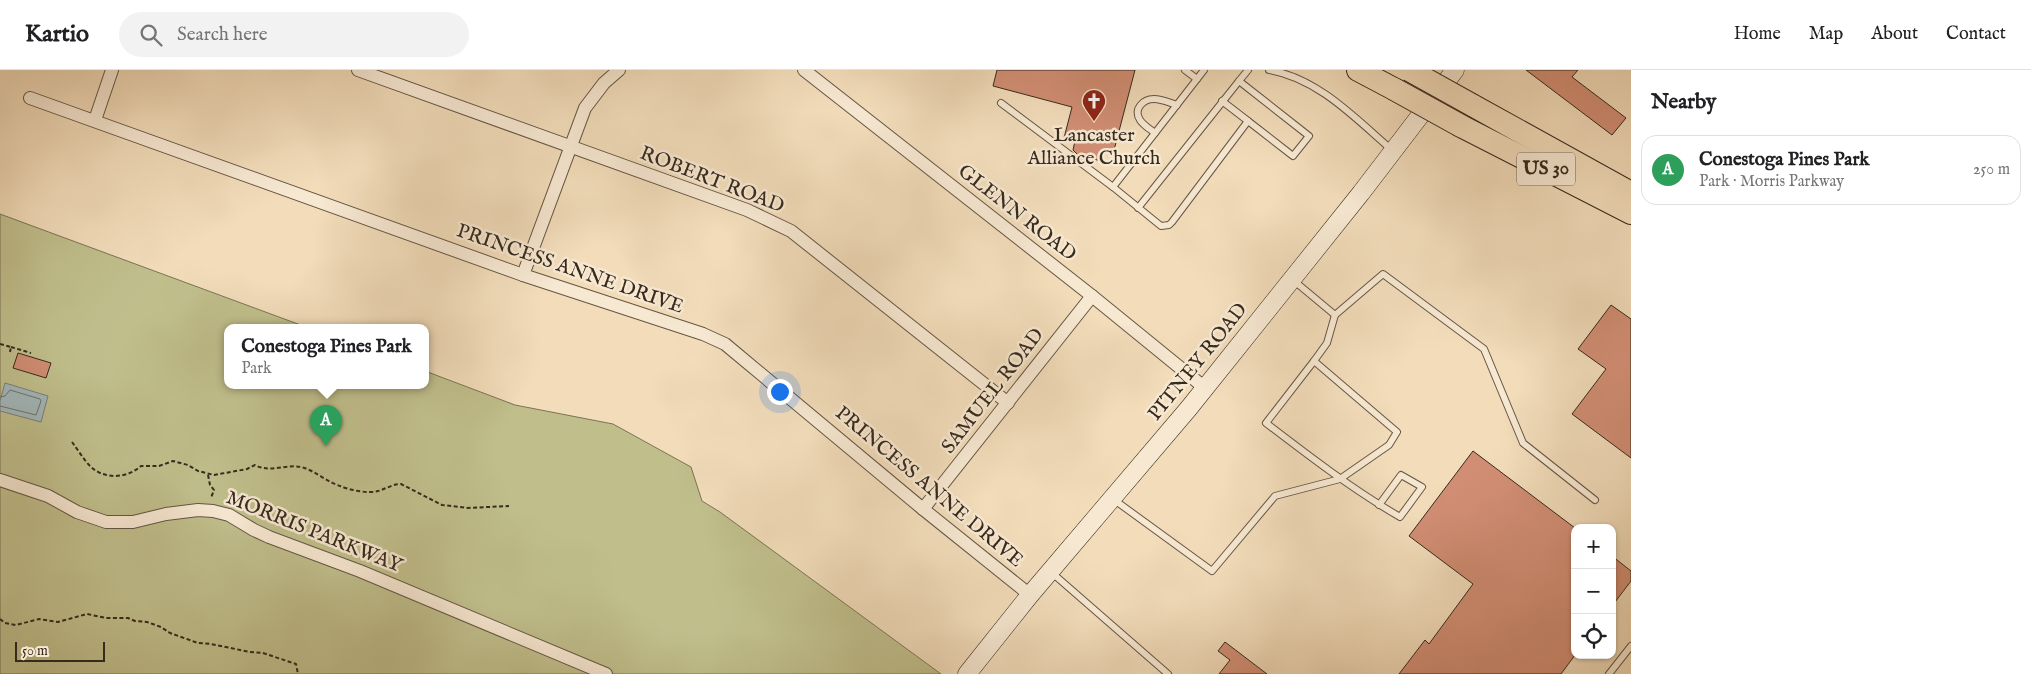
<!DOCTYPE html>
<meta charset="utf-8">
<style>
:root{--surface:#fff;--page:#f2f2f2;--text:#202124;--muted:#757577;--line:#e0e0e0;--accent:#d93025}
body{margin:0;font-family:"IM FELL English",serif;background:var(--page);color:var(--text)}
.controls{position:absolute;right:15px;bottom:15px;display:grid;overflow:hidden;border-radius:10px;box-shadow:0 1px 4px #0004}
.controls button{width:45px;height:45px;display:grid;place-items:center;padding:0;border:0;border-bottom:1px solid var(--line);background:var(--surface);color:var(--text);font:25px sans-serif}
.scale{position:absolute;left:15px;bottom:12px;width:90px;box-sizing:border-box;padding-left:5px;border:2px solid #362a1d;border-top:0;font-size:14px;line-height:18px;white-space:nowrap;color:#362a1d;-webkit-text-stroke:4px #f7e8d2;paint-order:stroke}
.you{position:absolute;left:779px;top:321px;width:18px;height:18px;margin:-12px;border:4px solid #fff;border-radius:50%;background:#1a73e8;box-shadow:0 0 0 8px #1a73e833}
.badge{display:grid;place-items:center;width:32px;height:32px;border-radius:50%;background:var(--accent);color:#fff;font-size:16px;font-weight:700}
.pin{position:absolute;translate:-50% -41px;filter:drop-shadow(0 1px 2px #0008)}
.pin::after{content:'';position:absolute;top:26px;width:18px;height:15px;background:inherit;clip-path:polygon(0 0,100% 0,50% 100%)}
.popup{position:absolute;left:224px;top:254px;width:205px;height:65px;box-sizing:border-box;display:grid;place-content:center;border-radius:10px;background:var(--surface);filter:drop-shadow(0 1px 4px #0005);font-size:16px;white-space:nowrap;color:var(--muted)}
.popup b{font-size:19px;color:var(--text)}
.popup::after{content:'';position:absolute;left:50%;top:100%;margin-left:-10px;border:10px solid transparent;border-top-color:var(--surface)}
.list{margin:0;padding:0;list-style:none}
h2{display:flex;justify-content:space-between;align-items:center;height:65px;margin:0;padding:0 20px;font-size:21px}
h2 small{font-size:16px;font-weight:400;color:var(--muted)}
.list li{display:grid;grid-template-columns:32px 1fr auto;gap:15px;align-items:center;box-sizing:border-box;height:70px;margin:0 10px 10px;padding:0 10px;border:1px solid var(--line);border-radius:15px}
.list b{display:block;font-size:19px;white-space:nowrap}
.list p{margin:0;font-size:16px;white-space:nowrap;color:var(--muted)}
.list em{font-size:16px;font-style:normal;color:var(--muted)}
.icon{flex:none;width:28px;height:28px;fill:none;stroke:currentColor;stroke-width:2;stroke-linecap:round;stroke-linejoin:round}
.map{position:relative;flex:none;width:1631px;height:604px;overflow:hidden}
header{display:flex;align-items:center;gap:30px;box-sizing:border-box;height:70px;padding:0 25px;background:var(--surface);border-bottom:1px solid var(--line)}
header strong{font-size:24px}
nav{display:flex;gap:28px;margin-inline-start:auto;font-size:18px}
.search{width:350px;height:45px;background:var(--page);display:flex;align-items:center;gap:12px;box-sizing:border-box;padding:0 18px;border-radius:28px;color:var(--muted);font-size:19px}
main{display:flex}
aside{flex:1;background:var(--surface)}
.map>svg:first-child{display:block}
.green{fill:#c0bf8c;stroke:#7b7454}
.water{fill:#a2b8bc;stroke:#777f7c}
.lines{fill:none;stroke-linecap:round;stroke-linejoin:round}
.shore{stroke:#6c716c;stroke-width:1}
.building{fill:#d18e74;stroke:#362a1d}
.lane-casing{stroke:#655644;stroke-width:8}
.street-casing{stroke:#655644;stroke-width:14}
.secondary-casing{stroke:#362a1d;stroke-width:19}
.highway-casing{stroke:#362a1d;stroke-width:24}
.path{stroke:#362a1d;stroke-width:2;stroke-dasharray:4 2.5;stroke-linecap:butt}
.lane{stroke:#f7e8d2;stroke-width:6}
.street{stroke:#f7e8d2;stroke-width:12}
.secondary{stroke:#f7e8d2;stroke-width:18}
.highway{stroke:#f2dcba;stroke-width:22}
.highway-bridge-casing{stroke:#362a1d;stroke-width:24;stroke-linecap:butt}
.highway-bridge{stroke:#f2dcba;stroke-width:22}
.labels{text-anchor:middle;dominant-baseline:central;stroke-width:5;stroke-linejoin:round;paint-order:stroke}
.shield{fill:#f7e8d2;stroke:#706353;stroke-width:1}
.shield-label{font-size:19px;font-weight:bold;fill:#362a1d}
.poi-label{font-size:20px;fill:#362a1d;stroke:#f7e8d2}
.street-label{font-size:20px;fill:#362a1d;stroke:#f7e8d2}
</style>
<header>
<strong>Kartio</strong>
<div class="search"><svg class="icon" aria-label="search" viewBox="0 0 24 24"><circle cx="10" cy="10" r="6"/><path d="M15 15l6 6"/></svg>Search here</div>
<nav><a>Home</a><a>Map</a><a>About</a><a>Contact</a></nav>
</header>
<main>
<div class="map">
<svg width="1631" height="604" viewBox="0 0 1631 604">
<rect width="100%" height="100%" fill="#f2dcba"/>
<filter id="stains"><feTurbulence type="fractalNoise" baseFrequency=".004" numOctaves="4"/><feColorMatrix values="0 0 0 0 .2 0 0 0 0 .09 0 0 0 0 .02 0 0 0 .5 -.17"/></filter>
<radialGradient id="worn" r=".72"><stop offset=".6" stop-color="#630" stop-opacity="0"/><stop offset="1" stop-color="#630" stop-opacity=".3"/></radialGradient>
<!-- green -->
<path class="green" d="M0,144L306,257H227V315H425V301L515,335L613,354L691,397L702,431L720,442L941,604H0Z"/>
<!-- water -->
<path class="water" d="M5,313L48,326L41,352L0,341V331Z"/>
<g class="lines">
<!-- shore -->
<path class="shore" d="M0,327L5,326L10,320L40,329L41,331L36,345L0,336"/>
</g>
<!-- building -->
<g class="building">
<path d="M997,0H1135L1113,84L1104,82L1101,91L1078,85L1073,80L1075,71L1064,68L1072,37L993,16Z"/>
<path d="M1526,0H1578L1572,7L1626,48L1612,65Z"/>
<path d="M1611,235L1631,249V388L1572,344L1606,299L1578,279Z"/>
<path d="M18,283L51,293L46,308L13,298Z"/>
<path d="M1473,381L1575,458V585L1561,604H1399L1425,570L1429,574L1473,514L1409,466Z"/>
<path d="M1612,486L1631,501V511L1612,536Z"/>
<path d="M1225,572L1267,604H1219L1230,590L1218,581Z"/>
</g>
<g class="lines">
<!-- lane casing -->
<g class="lane-casing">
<g id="lane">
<path d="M1269,0C1318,8 1356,49 1392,80"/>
<path d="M1197,9L1204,0"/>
<path d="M1239,11L1248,0"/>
<path d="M1222,31L1248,51"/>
<path d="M1001,33L1113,117"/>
<path d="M1155,63C1150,59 1144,56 1140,50C1133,39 1143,29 1154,29C1162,29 1170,33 1177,35"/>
<path d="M1138,138L1239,11L1309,66L1293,86L1248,51L1172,152L1169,155L1161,156L1113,117L1197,9L1185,0"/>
<path d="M1293,210L1335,245"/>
<path d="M1314,291L1266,353C1309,386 1352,419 1400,447L1422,417L1401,405L1379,435"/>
<path d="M1113,429L1212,501L1275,426L1340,409L1389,375L1397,362L1314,291L1327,273L1335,245L1383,204L1484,279L1523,373L1595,430"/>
<path d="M1051,502L1168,604"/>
<path d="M1609,604L1631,576"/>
</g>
</g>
<!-- street casing -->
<g class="street-casing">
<g id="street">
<path d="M358,0L747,140L791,161L1008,333"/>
<path d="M804,0L1092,226L1205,318"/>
<path d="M30,28L523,205L703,264L725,274L923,439L1030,525"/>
<path d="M95,50L112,0"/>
<path d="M523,205L585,38L604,13L619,0"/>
<path d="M0,410L48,426L77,442L106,452H133L166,444L198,440L213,441L229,445L254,460L269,467L360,501L606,604"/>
<path d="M923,439L1092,226"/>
</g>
</g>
<!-- secondary casing -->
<g class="secondary-casing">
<path id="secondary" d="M967,604L1030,525L1189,338L1361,123L1455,0"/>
</g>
<!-- highway casing -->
<g class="highway-casing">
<g id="highway">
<path d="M1358,0L1394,19"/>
<path d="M1472,35L1631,123"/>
<path d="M1461,56L1631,143"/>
</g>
</g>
<!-- path -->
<g class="path">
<path d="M0,274L11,277L10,282"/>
<path d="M11,277L31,283"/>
<path d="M72,372C78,380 84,390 91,397C105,410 128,408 141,396H159L173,391L188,395L198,401L214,405L247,399L255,395C269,403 286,394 301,397C314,400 327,412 340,416C350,420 368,424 378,421C386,419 392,414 401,414L442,435L468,438L509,436"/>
<path d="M208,405L210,415L214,420L211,428"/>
<path d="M0,549L5,553L16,555L39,549L58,552L87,544L106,548H128L135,551L147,552L161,557L170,563L198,573L211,574L250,582L263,583L296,594L298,604"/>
</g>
<!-- lane -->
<use href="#lane" class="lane"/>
<!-- street -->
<use href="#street" class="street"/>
<!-- secondary -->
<use href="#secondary" class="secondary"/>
<!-- highway -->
<use href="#highway" class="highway"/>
<!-- highway-bridge casing -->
<g class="highway-bridge-casing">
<g id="highway-bridge">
<path d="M1409,0L1472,35"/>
<path d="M1394,19L1461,56"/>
</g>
</g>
<!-- highway-bridge -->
<use href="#highway-bridge" class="highway-bridge"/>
</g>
<!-- icons -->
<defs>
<g id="church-pin" transform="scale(1.25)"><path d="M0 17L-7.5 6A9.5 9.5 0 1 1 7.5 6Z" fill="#8f2418" stroke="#f7e8d2"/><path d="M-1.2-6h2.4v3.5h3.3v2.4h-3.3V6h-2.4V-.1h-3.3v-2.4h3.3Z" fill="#fff"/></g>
</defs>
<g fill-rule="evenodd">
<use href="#church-pin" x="1094" y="31"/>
</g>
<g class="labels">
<!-- shield labels -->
<rect class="shield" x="1517" y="82.5" width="58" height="33" rx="4"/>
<g class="shield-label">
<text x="1546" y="99">US 30</text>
</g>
<!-- poi labels -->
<g class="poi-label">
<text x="1094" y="65">Lancaster<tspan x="1094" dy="23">Alliance Church</tspan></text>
</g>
<!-- street labels -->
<g class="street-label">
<text transform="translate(712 110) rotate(21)">ROBERT ROAD</text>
<text transform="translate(1017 143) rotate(38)">GLENN ROAD</text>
<text transform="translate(570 199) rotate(19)">PRINCESS ANNE DRIVE</text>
<text transform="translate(1198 292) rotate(-51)">PITNEY ROAD</text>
<text transform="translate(993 321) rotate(-52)">SAMUEL ROAD</text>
<text transform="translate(929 417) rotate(40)">PRINCESS ANNE DRIVE</text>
<text transform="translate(314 462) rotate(22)">MORRIS PARKWAY</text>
</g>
</g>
<rect width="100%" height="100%" filter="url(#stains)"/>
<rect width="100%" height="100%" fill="url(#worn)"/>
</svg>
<div class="controls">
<button>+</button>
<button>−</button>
<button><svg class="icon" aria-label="locate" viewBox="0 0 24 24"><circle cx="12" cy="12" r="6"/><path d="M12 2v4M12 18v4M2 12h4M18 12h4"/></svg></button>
</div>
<div class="scale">50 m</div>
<div class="you"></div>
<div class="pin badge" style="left:326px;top:376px;background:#2e9e5b">A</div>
<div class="popup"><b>Conestoga Pines Park</b>Park</div>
</div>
<aside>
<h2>Nearby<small></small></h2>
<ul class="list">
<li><span class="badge" style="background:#2e9e5b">A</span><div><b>Conestoga Pines Park</b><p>Park · Morris Parkway</p></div><em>250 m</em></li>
</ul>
</aside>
</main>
